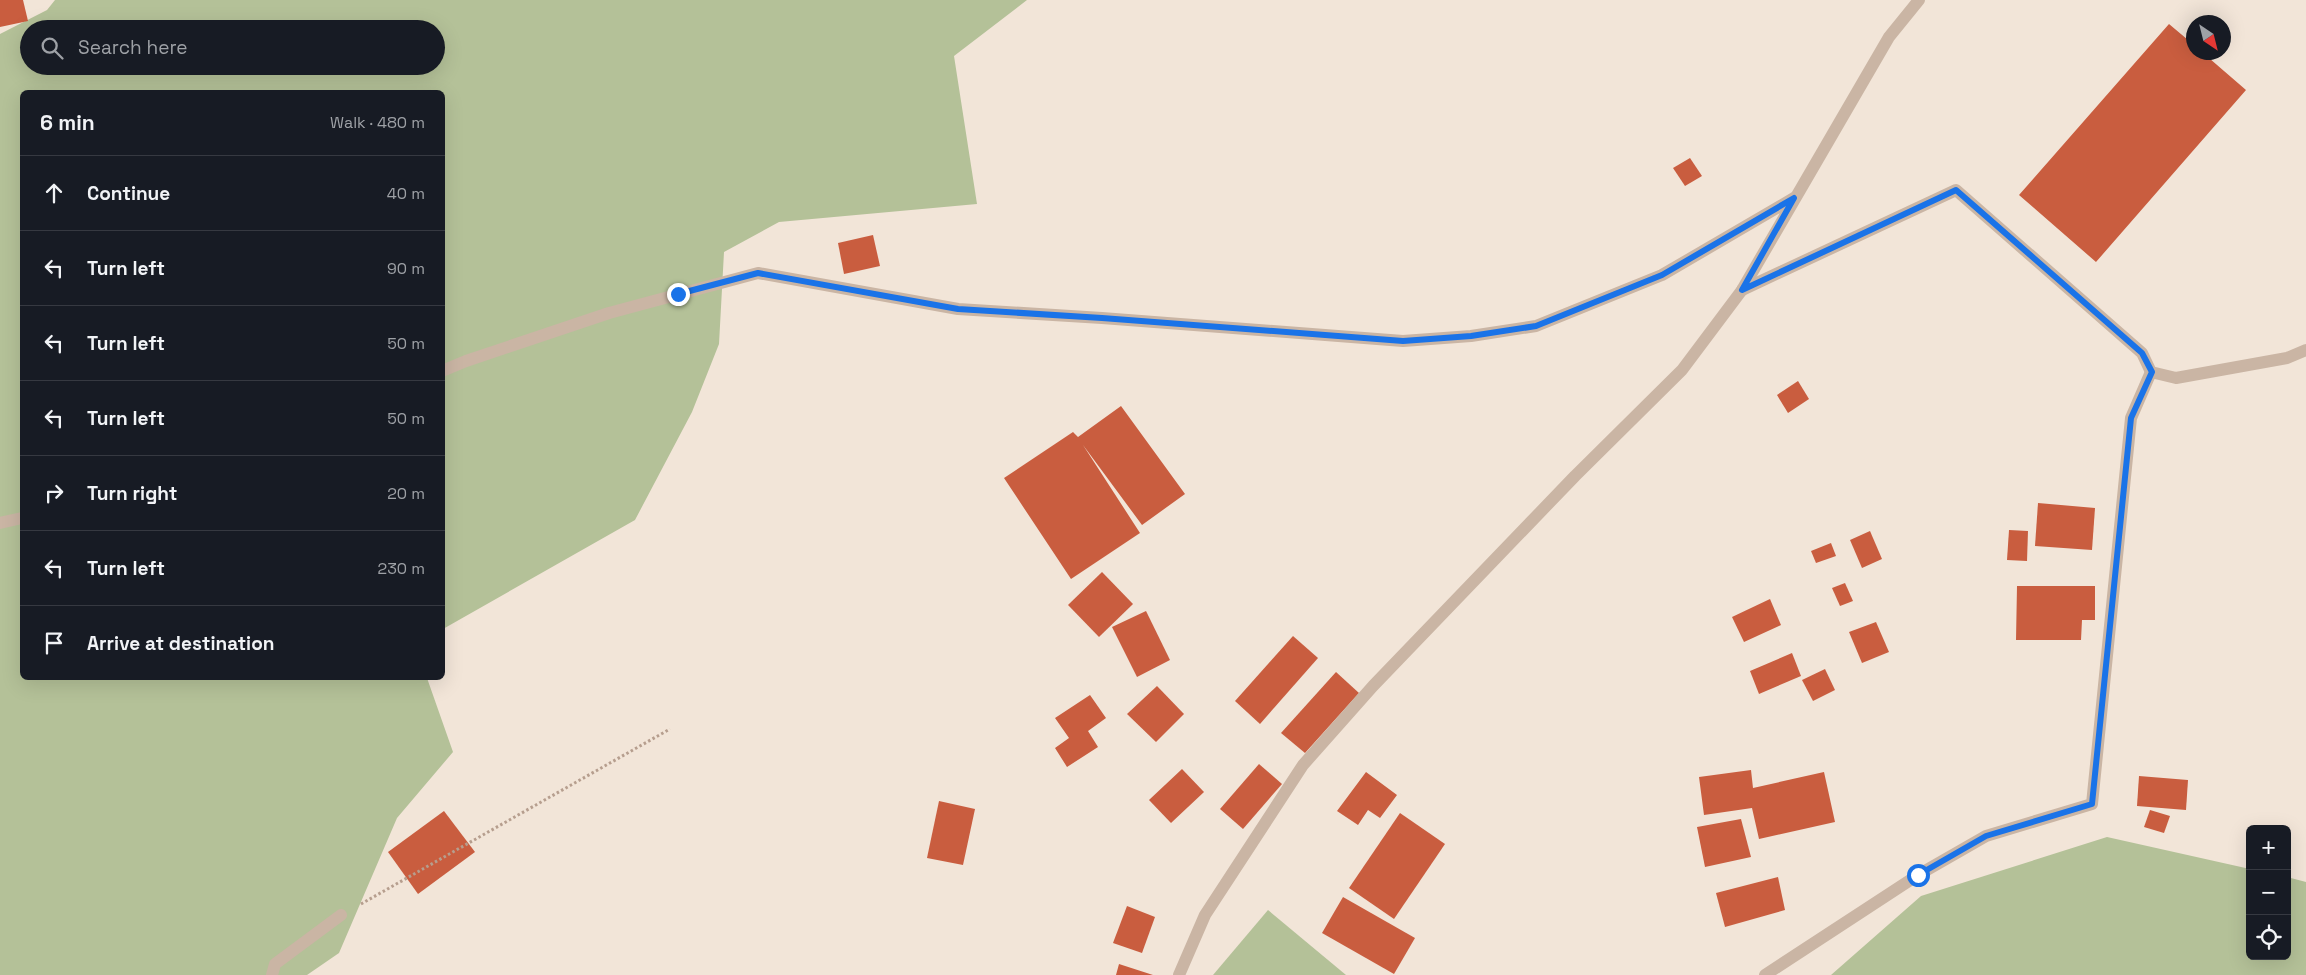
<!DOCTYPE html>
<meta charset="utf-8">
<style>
:root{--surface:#171b24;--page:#20242c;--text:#f1f3f6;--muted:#9ea1a6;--line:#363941}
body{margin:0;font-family:"Space Grotesk",sans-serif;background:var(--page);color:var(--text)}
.controls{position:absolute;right:15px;bottom:15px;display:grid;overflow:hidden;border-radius:8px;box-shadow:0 5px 20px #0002}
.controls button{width:45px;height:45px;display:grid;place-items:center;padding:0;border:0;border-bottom:1px solid var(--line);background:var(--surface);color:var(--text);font:25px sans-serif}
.compass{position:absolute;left:2186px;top:15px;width:45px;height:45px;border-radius:50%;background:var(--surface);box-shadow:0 5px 20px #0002;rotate:145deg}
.stop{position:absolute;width:15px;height:15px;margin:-11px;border:4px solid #1a73e8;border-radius:50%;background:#fff}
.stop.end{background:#1a73e8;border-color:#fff;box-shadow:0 1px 5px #0008}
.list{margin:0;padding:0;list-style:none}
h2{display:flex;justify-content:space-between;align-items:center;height:65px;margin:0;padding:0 20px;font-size:21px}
h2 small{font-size:16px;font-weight:400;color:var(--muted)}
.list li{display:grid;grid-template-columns:32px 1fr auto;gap:15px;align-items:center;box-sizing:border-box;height:75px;padding:0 20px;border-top:1px solid var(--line)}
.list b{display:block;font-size:19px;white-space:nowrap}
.list em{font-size:16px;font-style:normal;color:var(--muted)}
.icon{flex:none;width:28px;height:28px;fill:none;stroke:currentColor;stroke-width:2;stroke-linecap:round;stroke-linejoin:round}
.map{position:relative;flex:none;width:2306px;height:975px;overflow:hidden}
.search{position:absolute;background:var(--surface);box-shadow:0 5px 20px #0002;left:20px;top:20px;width:425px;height:55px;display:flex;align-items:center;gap:12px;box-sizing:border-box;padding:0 18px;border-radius:28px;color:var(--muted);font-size:19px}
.panel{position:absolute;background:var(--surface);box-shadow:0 5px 20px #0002;left:20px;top:90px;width:425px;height:590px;border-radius:8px}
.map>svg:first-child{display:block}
.green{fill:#b4c198;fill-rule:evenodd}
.building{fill:#c95d3f}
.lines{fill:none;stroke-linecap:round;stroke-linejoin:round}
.path{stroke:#b69e8e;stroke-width:3;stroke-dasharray:2.5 2.5;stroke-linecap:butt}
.street{stroke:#cab5a4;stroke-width:12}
.route{stroke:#1a73e8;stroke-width:6}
</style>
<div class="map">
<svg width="2306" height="975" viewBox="0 0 2306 975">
<rect width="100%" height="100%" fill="#f2e5d8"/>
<!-- green -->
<g class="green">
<path d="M55,0H1027L954,56L977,204L779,222L724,252L719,344L692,412L635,520L443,629L442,92H22V678H427L453,752L397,818L339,953L307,975H0V34L47,10ZM29,29H436V66H29Z"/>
<path d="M2107,837L2250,869V956H2287V877L2306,882V975H1831L1921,896Z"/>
<path d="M1268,910L1346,975H1213Z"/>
</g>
<!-- building -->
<g class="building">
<path d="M0,0H23L28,21L0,27Z"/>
<path d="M2169,24L2194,45V52H2202L2246,90L2096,262L2019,195Z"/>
<path d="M1690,158L1702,176L1685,186L1673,168Z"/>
<path d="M873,235L880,266L844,274L838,243Z"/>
<path d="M1798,381L1809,399L1788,413L1777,395Z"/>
<path d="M1121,406L1185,494L1142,525L1083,445L1140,533L1071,579L1004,478L1073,432L1078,437Z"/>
<path d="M2038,503L2095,508L2092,550L2035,546Z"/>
<path d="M2009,530L2028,531L2027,561L2007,560Z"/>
<path d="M1870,531L1882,559L1862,568L1850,540Z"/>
<path d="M1831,543L1836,556L1816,563L1811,551Z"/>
<path d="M1102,572L1133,604L1099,637L1068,605Z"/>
<path d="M1845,583L1853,601L1840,606L1832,588Z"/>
<path d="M2017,586H2095V620H2082L2081,640H2016Z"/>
<path d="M1770,599L1781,625L1744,642L1732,617Z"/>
<path d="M1146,611L1170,660L1137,677L1112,627Z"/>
<path d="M1876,622L1889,652L1862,663L1849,632Z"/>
<path d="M1293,636L1318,658L1260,724L1235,701Z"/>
<path d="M1792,653L1801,676L1759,694L1750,671Z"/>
<path d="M1825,669L1835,690L1813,701L1802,680Z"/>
<path d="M1336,672L1359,693L1305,753L1281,733Z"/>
<path d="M1157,686L1184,714L1156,742L1127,714Z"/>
<path d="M1090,695L1106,718L1088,731L1098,747L1067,767L1055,748L1069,738L1055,718Z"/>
<path d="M1259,764L1282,784L1243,829L1220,809Z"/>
<path d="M1182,769L1204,792L1171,823L1149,800Z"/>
<path d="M1751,770L1753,788L1824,772L1835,822L1759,839L1752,808L1704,815L1699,777Z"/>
<path d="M1366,772L1397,795L1380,818L1368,810L1358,825L1337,811Z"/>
<path d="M2139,776L2188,780L2186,810L2137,806Z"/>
<path d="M939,801L975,809L963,865L927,858Z"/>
<path d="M2150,810L2170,816L2164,833L2144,827Z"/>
<path d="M444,811L475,852L418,894L388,852Z"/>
<path d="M1400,813L1445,844L1394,919L1349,888Z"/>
<path d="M1741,819L1751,857L1705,867L1697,827Z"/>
<path d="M1778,877L1785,910L1725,927L1716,893Z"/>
<path d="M1343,897L1415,938L1394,974L1322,933Z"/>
<path d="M1127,906L1155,917L1142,953L1113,943Z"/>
<path d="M1119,964L1153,975H1116Z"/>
</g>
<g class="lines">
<!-- path -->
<path class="path" d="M361,904L670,729"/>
<!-- street -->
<g class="street">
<path d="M1742,290L1956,190L2142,353L2151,372"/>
<path d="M442,371L466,361L609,313L758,273L958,309L1102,318L1403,341L1471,336L1536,326L1662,275L1794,198"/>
<path d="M2151,372L2176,378L2287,358L2306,350"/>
<path d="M0,523L22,518"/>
<path d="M272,975L275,964L341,915"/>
<path d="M1179,975L1205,915L1303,765L1373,686L1575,476L1682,370L1742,290L1889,37L1919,0"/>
<path d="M1765,975L1918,875L1986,836L2092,804L2131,418L2151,372"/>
</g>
</g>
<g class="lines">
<!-- route -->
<path class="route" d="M678,294L758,273L958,309L1102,318L1403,341L1471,336L1536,326L1662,275L1794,198L1742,290L1956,190L2142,353L2152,372L2131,418L2092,804L1986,836L1918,875"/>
</g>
</svg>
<div class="controls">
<button>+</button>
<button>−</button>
<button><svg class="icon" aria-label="locate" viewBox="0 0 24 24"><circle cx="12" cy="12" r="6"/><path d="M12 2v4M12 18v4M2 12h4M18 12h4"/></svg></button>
</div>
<svg class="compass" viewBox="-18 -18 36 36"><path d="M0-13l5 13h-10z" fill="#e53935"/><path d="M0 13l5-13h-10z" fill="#9ea1a6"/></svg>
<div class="stop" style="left:1918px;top:875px"></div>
<div class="stop end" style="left:678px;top:294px"></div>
<div class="search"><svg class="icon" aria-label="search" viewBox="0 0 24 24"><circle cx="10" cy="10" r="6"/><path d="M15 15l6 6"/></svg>Search here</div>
<section class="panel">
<h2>6 min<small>Walk · 480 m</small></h2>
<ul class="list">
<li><svg class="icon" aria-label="ahead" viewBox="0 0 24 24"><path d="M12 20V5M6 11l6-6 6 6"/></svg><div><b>Continue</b></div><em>40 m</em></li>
<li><svg class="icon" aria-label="left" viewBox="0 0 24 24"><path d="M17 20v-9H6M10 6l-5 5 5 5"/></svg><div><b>Turn left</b></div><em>90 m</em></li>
<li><svg class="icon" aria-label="left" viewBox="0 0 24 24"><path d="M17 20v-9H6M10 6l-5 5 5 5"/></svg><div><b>Turn left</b></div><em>50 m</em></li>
<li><svg class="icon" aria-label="left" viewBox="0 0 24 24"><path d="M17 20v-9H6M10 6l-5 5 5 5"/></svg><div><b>Turn left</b></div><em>50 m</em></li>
<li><svg class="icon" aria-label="right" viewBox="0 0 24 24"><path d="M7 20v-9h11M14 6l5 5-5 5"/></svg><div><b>Turn right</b></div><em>20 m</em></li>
<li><svg class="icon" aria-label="left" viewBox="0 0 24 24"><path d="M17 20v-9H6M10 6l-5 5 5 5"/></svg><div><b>Turn left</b></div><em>230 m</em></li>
<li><svg class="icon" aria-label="arrive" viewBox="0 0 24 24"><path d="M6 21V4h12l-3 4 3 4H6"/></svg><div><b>Arrive at destination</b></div></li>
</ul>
</section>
</div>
